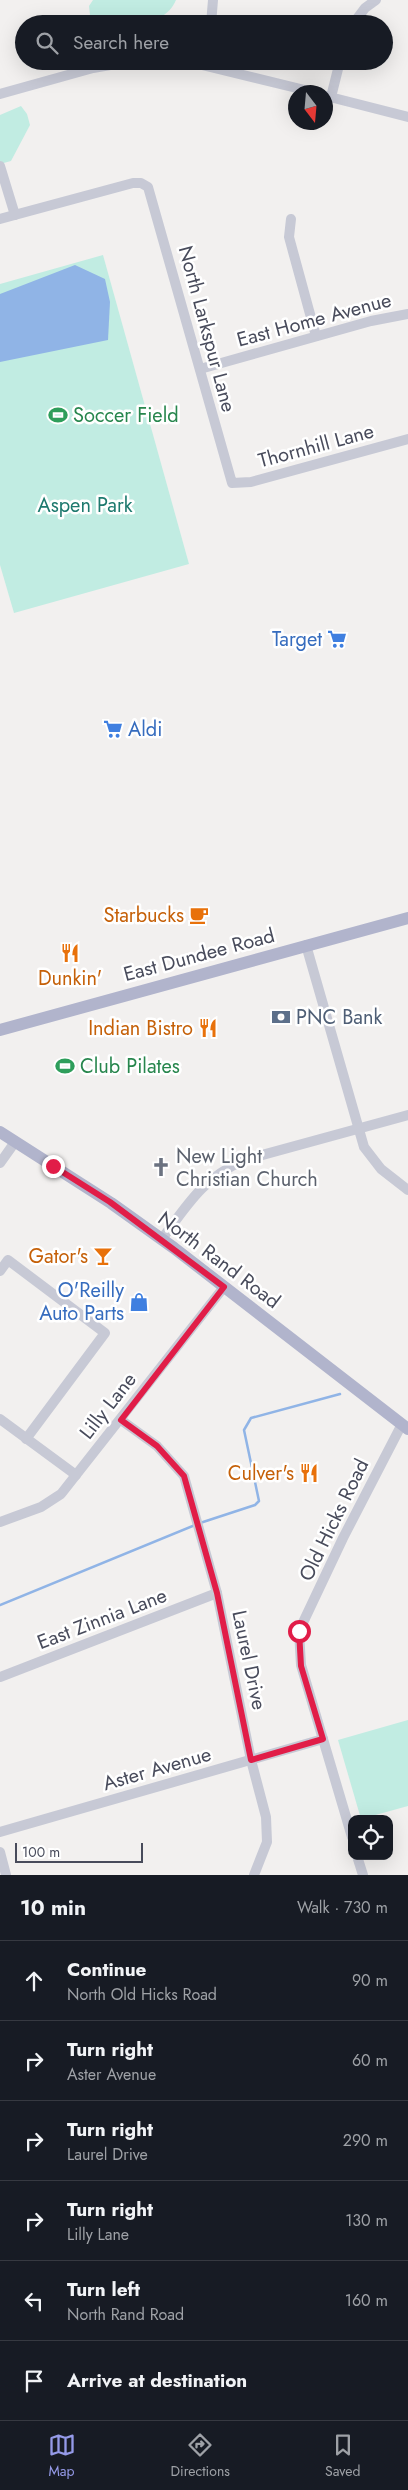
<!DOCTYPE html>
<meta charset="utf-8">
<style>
:root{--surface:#171b24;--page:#20242c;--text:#f1f3f6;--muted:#9ea1a6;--line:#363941;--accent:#959ae8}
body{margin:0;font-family:Jost,sans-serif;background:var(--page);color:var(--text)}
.controls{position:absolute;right:15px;bottom:15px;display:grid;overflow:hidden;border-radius:10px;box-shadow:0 5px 20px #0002}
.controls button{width:45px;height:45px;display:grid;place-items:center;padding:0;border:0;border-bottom:1px solid var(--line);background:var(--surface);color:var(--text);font:25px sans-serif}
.compass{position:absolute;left:288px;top:85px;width:45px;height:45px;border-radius:50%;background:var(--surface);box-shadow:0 5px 20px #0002;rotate:164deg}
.scale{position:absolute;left:15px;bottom:12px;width:128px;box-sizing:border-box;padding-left:5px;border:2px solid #484b5b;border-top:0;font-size:14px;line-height:18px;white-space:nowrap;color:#484b5b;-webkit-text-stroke:4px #fff;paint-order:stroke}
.stop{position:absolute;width:15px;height:15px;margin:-11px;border:4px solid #e11d48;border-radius:50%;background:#fff}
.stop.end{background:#e11d48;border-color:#fff;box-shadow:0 1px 5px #0008}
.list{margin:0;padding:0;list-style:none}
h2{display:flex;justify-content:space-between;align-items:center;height:65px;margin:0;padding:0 20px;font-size:21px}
h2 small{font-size:16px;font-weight:400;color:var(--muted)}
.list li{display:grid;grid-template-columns:32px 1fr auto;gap:15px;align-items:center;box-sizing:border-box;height:80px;padding:0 20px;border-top:1px solid var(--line)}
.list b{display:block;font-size:19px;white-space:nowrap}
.list p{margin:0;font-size:16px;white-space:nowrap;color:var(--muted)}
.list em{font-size:16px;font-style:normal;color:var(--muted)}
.icon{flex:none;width:28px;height:28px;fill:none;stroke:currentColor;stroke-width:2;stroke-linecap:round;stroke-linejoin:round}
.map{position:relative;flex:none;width:408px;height:1875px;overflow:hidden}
.search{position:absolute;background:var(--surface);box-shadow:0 5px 20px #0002;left:15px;right:15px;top:15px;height:55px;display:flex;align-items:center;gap:12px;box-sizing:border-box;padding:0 18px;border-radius:28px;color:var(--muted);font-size:19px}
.sheet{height:545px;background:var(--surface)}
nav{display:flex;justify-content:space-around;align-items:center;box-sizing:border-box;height:70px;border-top:1px solid var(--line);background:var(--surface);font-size:14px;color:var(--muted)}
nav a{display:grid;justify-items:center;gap:2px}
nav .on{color:var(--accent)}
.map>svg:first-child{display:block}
.green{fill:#c1ece2}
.water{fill:#90b4e6}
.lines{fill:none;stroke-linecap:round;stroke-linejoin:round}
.stream{stroke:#90b4e6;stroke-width:2.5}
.minor{stroke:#c7c9d5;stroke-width:10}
.major{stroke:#b1b4cc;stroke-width:12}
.route{stroke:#e11d48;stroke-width:6}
.labels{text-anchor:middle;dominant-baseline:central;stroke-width:5;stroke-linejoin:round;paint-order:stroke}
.street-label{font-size:20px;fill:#484b5b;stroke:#fff}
.leisure-label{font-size:20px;fill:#27864d;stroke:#fff;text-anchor:start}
.park-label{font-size:20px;fill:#1d796e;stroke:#fff}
.shop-label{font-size:20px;fill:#366cbe;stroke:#fff;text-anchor:end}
.food-label{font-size:20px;fill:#c56008;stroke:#fff;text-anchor:end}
.service-label{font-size:20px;fill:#4e5e75;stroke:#fff;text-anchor:start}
.worship-label{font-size:20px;fill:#5b616d;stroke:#fff;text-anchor:start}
</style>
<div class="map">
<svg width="408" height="1875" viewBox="0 0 408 1875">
<rect width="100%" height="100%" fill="#f2f0ef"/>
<!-- green -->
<g class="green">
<path d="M93,0H176C163,31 118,24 91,24L89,6Z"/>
<path d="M21,106L27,114L30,125L11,161L0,164V115Z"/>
<path d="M103,255L189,564L14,613L0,565V284Z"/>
<path d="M408,1720V1806L361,1819L338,1740Z"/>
</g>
<!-- water -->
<path class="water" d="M75,265L105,279L110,302L108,340L0,362V294Z"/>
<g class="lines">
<!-- stream -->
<g class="stream">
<path d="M200,1523L255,1505L259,1501L244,1430L251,1418L340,1394"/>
<path d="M0,1605L195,1525"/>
</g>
<!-- minor -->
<g class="minor">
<path d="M211,24L213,0"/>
<path d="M353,24L365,8L376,0"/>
<path d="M170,61L202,65L313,92"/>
<path d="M0,94L93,68L133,61"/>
<path d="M326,96L408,117"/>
<path d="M331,97L340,61"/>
<path d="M0,166L15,215"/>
<path d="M0,219L133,183H141L148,187L232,483L251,482L408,439"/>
<path d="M291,219L289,237L316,336"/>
<path d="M200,369L371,321L408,314"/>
<path d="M306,945L364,1147L381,1169L408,1190"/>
<path d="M0,1163L15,1142"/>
<path d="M162,1239C188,1204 202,1179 244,1160L408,1115"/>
<path d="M0,1271L8,1260L105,1333L26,1439"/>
<path d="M0,1419L76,1475"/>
<path d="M121,1420L157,1446L184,1476L217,1593L251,1760L266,1817L267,1842L254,1875"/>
<path d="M0,1522L41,1507L61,1494L224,1287"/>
<path d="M0,1677L217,1593"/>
<path d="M0,1832L323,1739"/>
<path d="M352,1837L301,1665L299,1631L343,1538L402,1424"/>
<path d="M0,1852L6,1875"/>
<path d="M357,1856L363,1875"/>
</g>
<!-- major -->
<g class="major">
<path d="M0,1030L408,918"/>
<path d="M0,1132L111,1203L174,1248L408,1429"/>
</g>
</g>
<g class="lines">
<!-- route -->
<path class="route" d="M53,1166L110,1202L224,1287L121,1420L157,1446L184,1476L217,1593L251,1760L323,1739L301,1666L299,1631"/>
</g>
<!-- icons -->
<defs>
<g id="stadium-bare" transform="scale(1.5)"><path d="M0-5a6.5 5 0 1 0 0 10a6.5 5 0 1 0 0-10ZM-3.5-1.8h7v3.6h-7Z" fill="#2e9e5b" stroke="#fff" stroke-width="2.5" paint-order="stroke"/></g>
<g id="supermarket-bare" transform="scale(1.5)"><path d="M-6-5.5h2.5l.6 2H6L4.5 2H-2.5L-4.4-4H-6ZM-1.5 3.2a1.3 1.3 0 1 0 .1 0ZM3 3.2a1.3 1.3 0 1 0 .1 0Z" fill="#3f7fe0" stroke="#fff" stroke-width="2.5" paint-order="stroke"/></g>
<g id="cafe-bare" transform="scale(1.5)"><path d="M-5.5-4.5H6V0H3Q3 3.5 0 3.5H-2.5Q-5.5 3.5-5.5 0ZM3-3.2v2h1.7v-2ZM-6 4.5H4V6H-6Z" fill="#e8710a" stroke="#fff" stroke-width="2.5" paint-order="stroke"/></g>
<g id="restaurant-bare" transform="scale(1.5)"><path d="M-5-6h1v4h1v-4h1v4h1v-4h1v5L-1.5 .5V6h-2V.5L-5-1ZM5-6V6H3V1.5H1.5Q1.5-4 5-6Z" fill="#e8710a" stroke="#fff" stroke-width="2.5" paint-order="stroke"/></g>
<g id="bank-bare" transform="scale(1.5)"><path d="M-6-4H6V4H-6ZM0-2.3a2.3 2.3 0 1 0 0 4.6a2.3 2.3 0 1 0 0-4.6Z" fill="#5c6f8a" stroke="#fff" stroke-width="2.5" paint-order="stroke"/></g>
<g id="church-bare" transform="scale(1.5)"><path d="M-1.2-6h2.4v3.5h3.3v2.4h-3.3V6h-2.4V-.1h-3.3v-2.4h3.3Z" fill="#6b7280" stroke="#fff" stroke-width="2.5" paint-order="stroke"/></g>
<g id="bar-bare" transform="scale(1.5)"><path d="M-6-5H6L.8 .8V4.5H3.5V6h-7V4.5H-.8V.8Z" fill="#e8710a" stroke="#fff" stroke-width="2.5" paint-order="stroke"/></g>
<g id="shop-bare" transform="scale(1.5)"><path d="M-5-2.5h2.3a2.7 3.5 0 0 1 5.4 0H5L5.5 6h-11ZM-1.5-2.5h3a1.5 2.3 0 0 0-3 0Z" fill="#3f7fe0" stroke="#fff" stroke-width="2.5" paint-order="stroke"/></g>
</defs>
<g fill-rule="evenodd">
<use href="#stadium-bare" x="58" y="415"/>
<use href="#supermarket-bare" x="337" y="639"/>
<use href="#supermarket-bare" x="113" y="729"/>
<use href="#cafe-bare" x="199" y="915"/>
<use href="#restaurant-bare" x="70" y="953"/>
<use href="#bank-bare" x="281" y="1017"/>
<use href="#restaurant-bare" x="208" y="1028"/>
<use href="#stadium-bare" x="65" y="1066"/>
<use href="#church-bare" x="161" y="1167"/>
<use href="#bar-bare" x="103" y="1256"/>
<use href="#shop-bare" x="139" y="1302"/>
<use href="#restaurant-bare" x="309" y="1473"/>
</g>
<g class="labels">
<!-- street labels -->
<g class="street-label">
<text transform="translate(314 320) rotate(-15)">East Home Avenue</text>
<text transform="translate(207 329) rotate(75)">North Larkspur Lane</text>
<text transform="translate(316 446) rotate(-15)">Thornhill Lane</text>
<text transform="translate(199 955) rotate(-15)">East Dundee Road</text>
<text transform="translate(219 1260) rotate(37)">North Rand Road</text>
<text transform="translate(108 1406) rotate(-52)">Lilly Lane</text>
<text transform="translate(334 1520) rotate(-64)">Old Hicks Road</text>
<text transform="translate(102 1619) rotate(-21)">East Zinnia Lane</text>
<text transform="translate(249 1660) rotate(78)">Laurel Drive</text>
<text transform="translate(157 1769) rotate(-16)">Aster Avenue</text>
</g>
<!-- leisure labels -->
<g class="leisure-label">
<text x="73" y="415">Soccer Field</text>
<text x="80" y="1066">Club Pilates</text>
</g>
<!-- park labels -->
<g class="park-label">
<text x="85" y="505">Aspen Park</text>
</g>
<!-- shop labels -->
<g class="shop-label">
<text x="322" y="639">Target</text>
<text x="128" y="729" text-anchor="start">Aldi</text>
<text x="124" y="1290">O'Reilly<tspan x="124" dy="23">Auto Parts</tspan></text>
</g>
<!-- food labels -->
<g class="food-label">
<text x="184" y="915">Starbucks</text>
<text x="70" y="978" text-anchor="middle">Dunkin'</text>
<text x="193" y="1028">Indian Bistro</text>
<text x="88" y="1256">Gator's</text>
<text x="294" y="1473">Culver's</text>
</g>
<!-- service labels -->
<g class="service-label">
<text x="296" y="1017">PNC Bank</text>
</g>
<!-- worship labels -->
<g class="worship-label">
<text x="176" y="1156">New Light<tspan x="176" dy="23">Christian Church</tspan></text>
</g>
</g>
</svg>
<div class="controls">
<button><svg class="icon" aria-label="locate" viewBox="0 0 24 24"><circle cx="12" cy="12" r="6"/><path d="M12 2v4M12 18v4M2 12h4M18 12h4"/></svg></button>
</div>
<svg class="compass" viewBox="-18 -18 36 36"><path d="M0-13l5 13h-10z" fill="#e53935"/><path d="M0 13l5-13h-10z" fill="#9ea1a6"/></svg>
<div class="scale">100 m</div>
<div class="stop" style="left:299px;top:1631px"></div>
<div class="stop end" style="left:53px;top:1166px"></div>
<div class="search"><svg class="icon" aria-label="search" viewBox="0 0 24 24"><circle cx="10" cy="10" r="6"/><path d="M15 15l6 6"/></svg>Search here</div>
</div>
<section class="sheet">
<h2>10 min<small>Walk · 730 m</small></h2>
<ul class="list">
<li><svg class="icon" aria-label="ahead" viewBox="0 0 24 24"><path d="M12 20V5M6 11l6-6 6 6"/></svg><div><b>Continue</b><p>North Old Hicks Road</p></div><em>90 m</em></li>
<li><svg class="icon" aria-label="right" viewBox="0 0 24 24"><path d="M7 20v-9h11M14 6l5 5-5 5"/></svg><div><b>Turn right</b><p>Aster Avenue</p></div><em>60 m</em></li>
<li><svg class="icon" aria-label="right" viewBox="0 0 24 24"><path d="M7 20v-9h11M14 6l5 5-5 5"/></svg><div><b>Turn right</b><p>Laurel Drive</p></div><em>290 m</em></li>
<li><svg class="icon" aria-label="right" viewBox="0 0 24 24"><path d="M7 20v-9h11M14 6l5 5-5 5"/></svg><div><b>Turn right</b><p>Lilly Lane</p></div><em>130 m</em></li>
<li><svg class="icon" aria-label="left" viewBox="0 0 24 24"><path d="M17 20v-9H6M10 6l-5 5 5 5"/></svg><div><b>Turn left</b><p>North Rand Road</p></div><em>160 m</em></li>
<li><svg class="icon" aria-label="arrive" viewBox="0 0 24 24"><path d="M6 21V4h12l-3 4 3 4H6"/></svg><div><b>Arrive at destination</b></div></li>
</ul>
</section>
<nav>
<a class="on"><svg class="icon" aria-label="map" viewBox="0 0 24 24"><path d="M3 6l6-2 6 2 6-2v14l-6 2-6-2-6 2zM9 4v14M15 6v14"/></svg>Map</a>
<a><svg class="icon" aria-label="directions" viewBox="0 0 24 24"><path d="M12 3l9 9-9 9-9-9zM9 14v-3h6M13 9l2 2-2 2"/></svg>Directions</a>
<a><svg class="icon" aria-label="saved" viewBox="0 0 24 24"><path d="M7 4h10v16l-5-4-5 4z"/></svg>Saved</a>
</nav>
